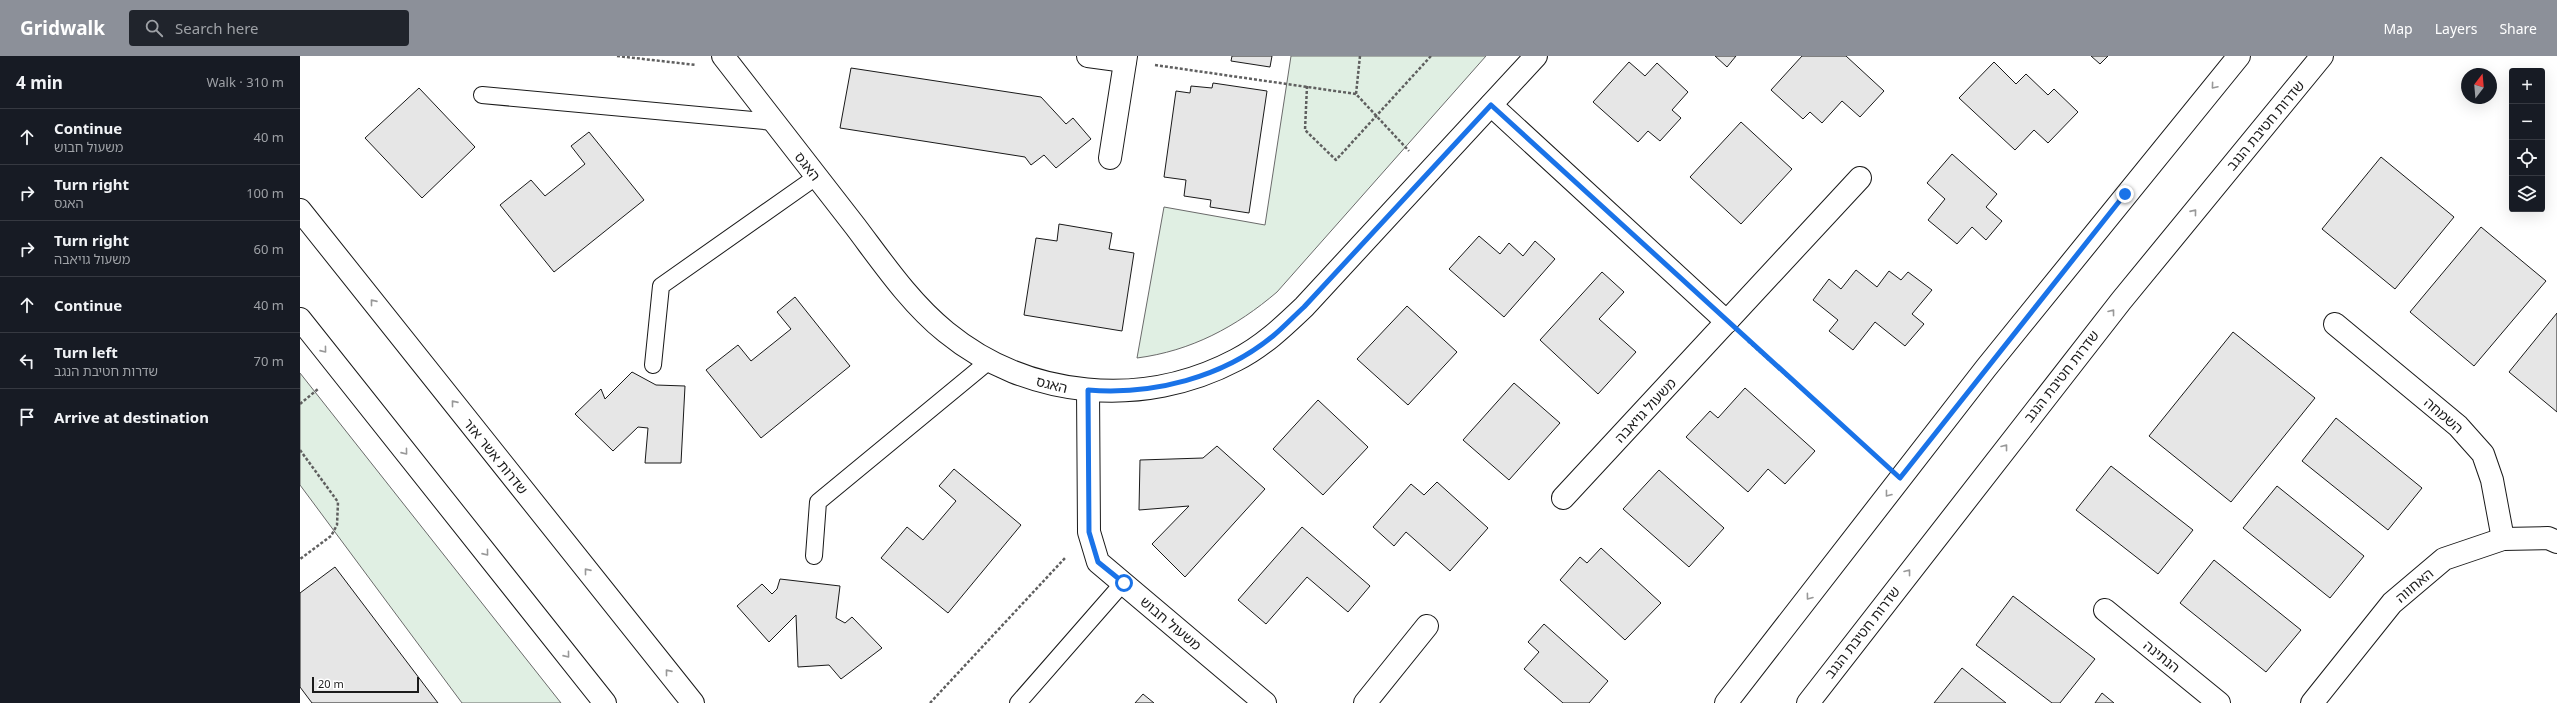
<!DOCTYPE html>
<meta charset="utf-8">
<style>
:root{--surface:#171b24;--page:#20242c;--text:#f1f3f6;--muted:#9ea1a6;--line:#363941;--accent:#8c9099}
body{margin:0;font-family:"Noto Sans","Noto Sans Hebrew",sans-serif;background:var(--page);color:var(--text)}
.controls{position:absolute;right:12px;top:12px;display:grid;overflow:hidden;border-radius:4px;box-shadow:0 4px 16px #0002}
.controls button{width:36px;height:36px;display:grid;place-items:center;padding:0;border:0;border-bottom:1px solid var(--line);background:var(--surface);color:var(--text);font:20px sans-serif}
.compass{position:absolute;left:2161px;top:12px;width:36px;height:36px;border-radius:50%;background:var(--surface);box-shadow:0 4px 16px #0002;rotate:16deg}
.scale{position:absolute;left:12px;bottom:10px;width:107px;box-sizing:border-box;padding-left:4px;border:2px solid #1a1a1a;border-top:0;font-size:11px;line-height:14px;white-space:nowrap;color:#1a1a1a;-webkit-text-stroke:3px #fff;paint-order:stroke}
.stop{position:absolute;width:12px;height:12px;margin:-9px;border:3px solid #1a73e8;border-radius:50%;background:#fff}
.stop.end{background:#1a73e8;border-color:#fff;box-shadow:0 1px 4px #0008}
.list{margin:0;padding:0;list-style:none}
h2{display:flex;justify-content:space-between;align-items:center;height:52px;margin:0;padding:0 16px;font-size:17px}
h2 small{font-size:13px;font-weight:400;color:var(--muted)}
.list li{display:grid;grid-template-columns:26px 1fr auto;gap:12px;align-items:center;box-sizing:border-box;height:56px;padding:0 16px;border-top:1px solid var(--line)}
.list b{display:block;font-size:15px;white-space:nowrap}
.list p{margin:0;font-size:13px;white-space:nowrap;color:var(--muted)}
.list em{font-size:13px;font-style:normal;color:var(--muted)}
.icon{flex:none;width:22px;height:22px;fill:none;stroke:currentColor;stroke-width:2;stroke-linecap:round;stroke-linejoin:round}
.map{position:relative;flex:none;width:2257px;height:647px;overflow:hidden}
header{display:flex;align-items:center;gap:24px;box-sizing:border-box;height:56px;padding:0 20px;background:var(--accent);color:#fff}
header strong{font-size:19px}
nav{display:flex;gap:22px;margin-inline-start:auto;font-size:14px}
.search{width:280px;height:36px;background:var(--page);display:flex;align-items:center;gap:10px;box-sizing:border-box;padding:0 14px;border-radius:4px;color:var(--muted);font-size:15px}
main{display:flex}
aside{flex:1;background:var(--surface)}
.map>svg:first-child{display:block}
.green{fill:#e0efe3;stroke:#6a6a6a}
.building{fill:#e6e6e6;stroke:#1a1a1a}
.lines{fill:none;stroke-linecap:round;stroke-linejoin:round}
.service-casing{stroke:#1a1a1a;stroke-width:18}
.minor-casing{stroke:#1a1a1a;stroke-width:24}
.tertiary-casing{stroke:#1a1a1a;stroke-width:24}
.path{stroke:#5f5f5f;stroke-width:2.5;stroke-dasharray:3 2;stroke-linecap:butt}
.service{stroke:#fff;stroke-width:16}
.minor{stroke:#fff;stroke-width:22}
.tertiary{stroke:#fff;stroke-width:22}
.oneway{stroke:#989898}
.route{stroke:#1a73e8;stroke-width:5}
.labels{text-anchor:middle;dominant-baseline:central;stroke-width:3;stroke-linejoin:round;paint-order:stroke}
.street-label{font-size:14px;fill:#1a1a1a;stroke:#fff}
</style>
<header>
<strong>Gridwalk</strong>
<div class="search"><svg class="icon" aria-label="search" viewBox="0 0 24 24"><circle cx="10" cy="10" r="6"/><path d="M15 15l6 6"/></svg>Search here</div>
<nav><a>Map</a><a>Layers</a><a>Share</a></nav>
</header>
<main>
<aside>
<h2>4 min<small>Walk · 310 m</small></h2>
<ul class="list">
<li><svg class="icon" aria-label="ahead" viewBox="0 0 24 24"><path d="M12 20V5M6 11l6-6 6 6"/></svg><div><b>Continue</b><p>משעול חבוש</p></div><em>40 m</em></li>
<li><svg class="icon" aria-label="right" viewBox="0 0 24 24"><path d="M7 20v-9h11M14 6l5 5-5 5"/></svg><div><b>Turn right</b><p>האגס</p></div><em>100 m</em></li>
<li><svg class="icon" aria-label="right" viewBox="0 0 24 24"><path d="M7 20v-9h11M14 6l5 5-5 5"/></svg><div><b>Turn right</b><p>משעול גויאבה</p></div><em>60 m</em></li>
<li><svg class="icon" aria-label="ahead" viewBox="0 0 24 24"><path d="M12 20V5M6 11l6-6 6 6"/></svg><div><b>Continue</b></div><em>40 m</em></li>
<li><svg class="icon" aria-label="left" viewBox="0 0 24 24"><path d="M17 20v-9H6M10 6l-5 5 5 5"/></svg><div><b>Turn left</b><p>שדרות חטיבת הנגב</p></div><em>70 m</em></li>
<li><svg class="icon" aria-label="arrive" viewBox="0 0 24 24"><path d="M6 21V4h12l-3 4 3 4H6"/></svg><div><b>Arrive at destination</b></div></li>
</ul>
</aside>
<div class="map">
<svg width="2257" height="647" viewBox="0 0 2257 647">
<rect width="100%" height="100%" fill="#fff"/>
<!-- green -->
<g class="green">
<path d="M991,0H1186L977,236C936,271 891,295 837,302L864,151L965,169Z"/>
<path d="M0,317L261,647H162L0,429Z"/>
</g>
<!-- building -->
<g class="building">
<path d="M932,0H972L970,11L931,5Z"/>
<path d="M1415,0H1436L1427,11Z"/>
<path d="M1502,0H1546L1584,35L1560,61L1542,45L1522,67L1510,56L1503,63L1471,34Z"/>
<path d="M1791,0H1808L1800,8Z"/>
<path d="M1329,6L1345,20L1357,7L1388,36L1372,54L1381,62L1360,85L1348,75L1338,86L1293,46Z"/>
<path d="M1694,6L1716,28L1726,18L1748,39L1754,33L1778,56L1748,87L1734,74L1715,94L1659,42Z"/>
<path d="M551,12L741,41L766,68L773,62L791,83L756,112L744,99L731,109L725,101L540,72Z"/>
<path d="M913,27L967,35L949,157L910,151L911,144L884,140L886,124L864,121L876,35L890,37L891,30L912,32Z"/>
<path d="M119,32L175,91L122,142L65,82Z"/>
<path d="M1441,66L1492,113L1441,168L1390,121Z"/>
<path d="M289,76L344,144L254,216L200,149L231,124L245,140L285,108L271,90Z"/>
<path d="M1652,98L1697,138L1686,151L1702,165L1686,184L1672,171L1657,188L1628,164L1645,143L1627,127Z"/>
<path d="M2081,101L2154,161L2095,233L2022,173Z"/>
<path d="M759,168L812,177L809,193L834,197L822,275L724,259L736,182L757,185Z"/>
<path d="M2181,171L2246,225L2174,310L2110,256Z"/>
<path d="M1179,180L1200,198L1209,187L1223,200L1235,185L1255,203L1204,261L1149,213Z"/>
<path d="M1556,214L1577,231L1589,215L1601,224L1608,216L1632,234L1612,258L1624,268L1605,290L1575,266L1553,294L1529,275L1538,264L1513,244L1529,223L1541,233Z"/>
<path d="M1302,216L1324,236L1299,263L1336,296L1298,338L1240,284Z"/>
<path d="M495,241L550,310L461,382L406,314L438,289L451,305L491,273L477,256Z"/>
<path d="M1107,250L1157,296L1108,349L1057,303Z"/>
<path d="M2257,257V356L2209,316Z"/>
<path d="M1933,276L2015,342L1931,446L1849,380Z"/>
<path d="M332,316L356,329L385,330L381,407H345L348,372L338,371L313,395L275,358L301,333L305,343Z"/>
<path d="M1214,327L1260,367L1209,424L1163,384Z"/>
<path d="M1445,332L1515,395L1485,428L1468,413L1448,436L1386,381L1410,355L1418,362Z"/>
<path d="M1018,344L1068,391L1023,439L973,393Z"/>
<path d="M2036,362L2122,432L2088,474L2002,405Z"/>
<path d="M917,390L965,433L885,521L852,488L889,450L839,454L840,404L903,402Z"/>
<path d="M1811,410L1893,474L1858,518L1776,454Z"/>
<path d="M654,413L721,469L648,557L581,502L607,471L623,484L656,445L639,430Z"/>
<path d="M1359,414L1424,472L1389,511L1323,453Z"/>
<path d="M1137,426L1188,472L1150,515L1106,476L1094,490L1073,471L1111,428L1124,439Z"/>
<path d="M1977,430L2064,500L2030,542L1943,472Z"/>
<path d="M1002,471L1070,530L1048,556L1007,521L966,568L938,544Z"/>
<path d="M1301,492L1361,547L1325,584L1260,524L1280,501L1287,507Z"/>
<path d="M1914,504L2001,574L1966,616L1880,547Z"/>
<path d="M35,511L138,647H12L0,631V537Z"/>
<path d="M480,523L540,530L536,562L545,567L552,561L582,592L541,623L529,609L498,611L496,559L469,586L437,550L462,528L472,538L477,533Z"/>
<path d="M1713,540L1795,603L1760,647H1752L1676,589Z"/>
<path d="M1244,568L1308,625L1289,647H1263L1224,613L1239,596L1228,586Z"/>
<path d="M1662,612L1706,647H1634Z"/>
<path d="M1802,637L1814,647H1795Z"/>
<path d="M843,638L854,647H835Z"/>
</g>
<g class="lines">
<!-- service casing -->
<g class="service-casing">
<g id="service">
<path d="M182,39L474,66"/>
<path d="M353,309L361,230L516,121"/>
<path d="M514,500L518,446L689,305"/>
<path d="M718,647L823,527"/>
</g>
</g>
<!-- minor casing -->
<g class="minor-casing">
<g id="minor">
<path d="M423,0C467,57 511,114 555,170C583,207 610,247 646,276C728,343 843,353 936,304C962,291 983,271 1004,251L1236,0"/>
<path d="M788,0L825,5"/>
<path d="M1191,49L1427,266"/>
<path d="M810,102L826,0"/>
<path d="M2035,268L2158,370L2183,398L2192,424L2203,483"/>
<path d="M788,334L789,476L798,506L965,647"/>
<path d="M1263,442L1560,122"/>
<path d="M1805,554L1919,647"/>
<path d="M1065,647L1127,570"/>
<path d="M2012,647L2092,547L2144,503L2203,483L2248,482L2257,486"/>
</g>
</g>
<!-- tertiary casing -->
<g class="tertiary-casing">
<g id="tertiary">
<path d="M0,154L393,647"/>
<path d="M0,263L305,647"/>
<path d="M1426,647L1686,312L1939,0"/>
<path d="M1508,647L1821,245L2022,0"/>
</g>
</g>
<!-- path -->
<g class="path">
<path d="M317,0L396,9"/>
<path d="M1060,0L1056,38L1109,95"/>
<path d="M855,9L1056,38"/>
<path d="M1007,30L1005,74L1036,104L1131,0"/>
<path d="M1448,285L1578,402"/>
<path d="M0,348L18,333"/>
<path d="M0,394L38,446L37,469L31,480L0,503"/>
<path d="M630,647L765,502"/>
</g>
<!-- service -->
<use href="#service" class="service"/>
<!-- minor -->
<use href="#minor" class="minor"/>
<!-- tertiary -->
<use href="#tertiary" class="tertiary"/>
</g>
<!-- one-way arrows -->
<defs><path id="oneway-chevron" d="M-2-3.5L2.5 0L-2 3.5" fill="none" stroke-width="1.6" stroke-linecap="round" stroke-linejoin="round"/></defs>
<g class="oneway">
<use href="#oneway-chevron" transform="translate(1914 30) rotate(130)"/>
<use href="#oneway-chevron" transform="translate(1894 156) rotate(-51)"/>
<use href="#oneway-chevron" transform="translate(73 246) rotate(-129)"/>
<use href="#oneway-chevron" transform="translate(1812 256) rotate(-52)"/>
<use href="#oneway-chevron" transform="translate(24 294) rotate(51)"/>
<use href="#oneway-chevron" transform="translate(154 347) rotate(-129)"/>
<use href="#oneway-chevron" transform="translate(1705 391) rotate(-52)"/>
<use href="#oneway-chevron" transform="translate(105 396) rotate(51)"/>
<use href="#oneway-chevron" transform="translate(1588 438) rotate(128)"/>
<use href="#oneway-chevron" transform="translate(186 497) rotate(51)"/>
<use href="#oneway-chevron" transform="translate(287 515) rotate(-129)"/>
<use href="#oneway-chevron" transform="translate(1608 516) rotate(-52)"/>
<use href="#oneway-chevron" transform="translate(1509 541) rotate(127)"/>
<use href="#oneway-chevron" transform="translate(267 599) rotate(51)"/>
<use href="#oneway-chevron" transform="translate(368 616) rotate(-129)"/>
</g>
<g class="lines">
<!-- route -->
<path class="route" d="M824,527L798,506L789,476L788,334C853,339 922,322 973,280C984,271 994,260 1004,251L1191,49L1600,422L1825,138"/>
</g>
<g class="labels">
<!-- street labels -->
<g class="street-label">
<text transform="translate(1965 69) rotate(-50)">שדרות חטיבת הנגב</text>
<text transform="translate(508 110) rotate(52)">האגס</text>
<text transform="translate(1761 320) rotate(-52)">שדרות חטיבת הנגב</text>
<text transform="translate(752 328) rotate(14)">האגס</text>
<text transform="translate(1345 354) rotate(-47)">משעול גויאבה</text>
<text transform="translate(2144 359) rotate(41)">השמחה</text>
<text transform="translate(196 400) rotate(51)">שדרות אשר אזר</text>
<text transform="translate(2114 529) rotate(-40)">האחווה</text>
<text transform="translate(871 567) rotate(40)">משעול חבוש</text>
<text transform="translate(1562 576) rotate(-52)">שדרות חטיבת הנגב</text>
<text transform="translate(1862 600) rotate(39)">הנתינה</text>
</g>
</g>
</svg>
<div class="controls">
<button>+</button>
<button>−</button>
<button><svg class="icon" aria-label="locate" viewBox="0 0 24 24"><circle cx="12" cy="12" r="6"/><path d="M12 2v4M12 18v4M2 12h4M18 12h4"/></svg></button>
<button><svg class="icon" aria-label="layers" viewBox="0 0 24 24"><path d="M12 4l9 5-9 5-9-5zM3 14l9 5 9-5"/></svg></button>
</div>
<svg class="compass" viewBox="-18 -18 36 36"><path d="M0-13l5 13h-10z" fill="#e53935"/><path d="M0 13l5-13h-10z" fill="#9ea1a6"/></svg>
<div class="scale">20 m</div>
<div class="stop" style="left:824px;top:527px"></div>
<div class="stop end" style="left:1825px;top:138px"></div>
</div>
</main>
